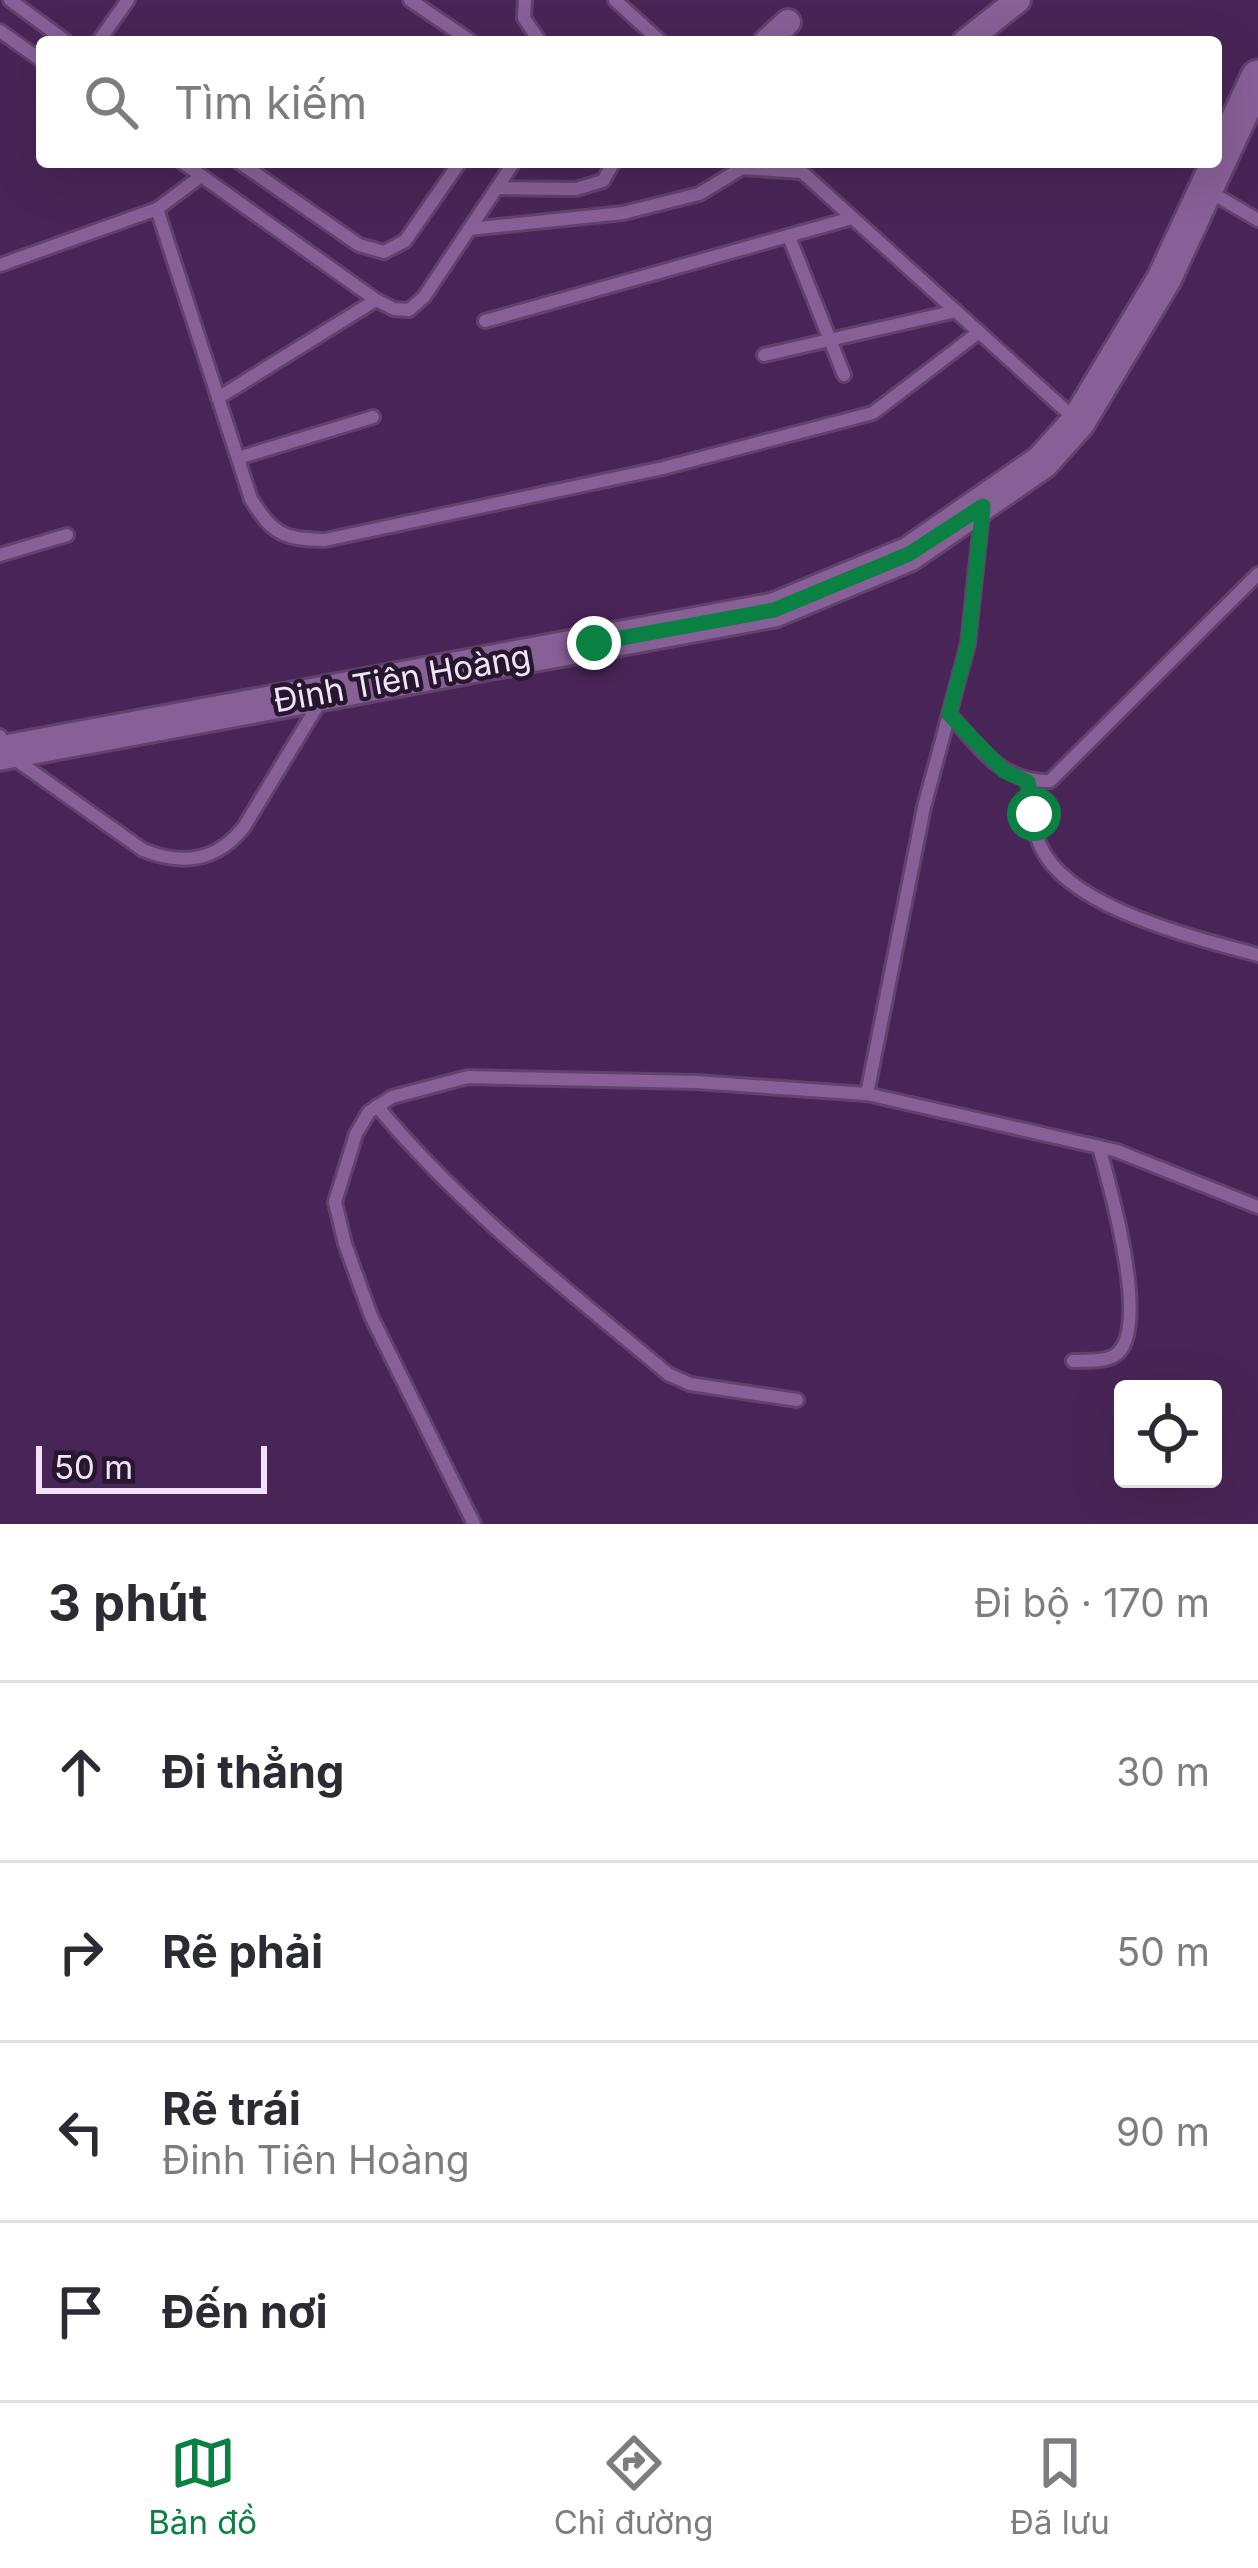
<!DOCTYPE html>
<html lang="vi">
<meta charset="utf-8">
<style>
:root{--surface:#fff;--page:#f7f7f7;--text:#2b2b33;--muted:#7c7c81;--line:#e1e1e2;--accent:#0b8043}
body{margin:0;font-family:Inter,sans-serif;background:var(--page);color:var(--text)}
.controls{position:absolute;right:36px;bottom:36px;display:grid;overflow:hidden;border-radius:12px;box-shadow:0 12px 48px #0002}
.controls button{width:108px;height:108px;display:grid;place-items:center;padding:0;border:0;border-bottom:3px solid var(--line);background:var(--surface);color:var(--text);font:60px sans-serif}
.scale{position:absolute;left:36px;bottom:30px;width:231px;box-sizing:border-box;padding-left:12px;border:6px solid #f3e2fb;border-top:0;font-size:33px;line-height:42px;white-space:nowrap;color:#f3e2fb;-webkit-text-stroke:9px #27172d;paint-order:stroke}
.stop{position:absolute;width:36px;height:36px;margin:-27px;border:9px solid #0b8043;border-radius:50%;background:#fff}
.stop.end{background:#0b8043;border-color:#fff;box-shadow:0 3px 12px #0008}
.list{margin:0;padding:0;list-style:none}
h2{display:flex;justify-content:space-between;align-items:center;height:156px;margin:0;padding:0 48px;font-size:51px}
h2 small{font-size:39px;font-weight:400;color:var(--muted)}
.list li{display:grid;grid-template-columns:78px 1fr auto;gap:36px;align-items:center;box-sizing:border-box;height:180px;padding:0 48px;border-top:3px solid var(--line)}
.list b{display:block;font-size:45px;white-space:nowrap}
.list p{margin:0;font-size:39px;white-space:nowrap;color:var(--muted)}
.list em{font-size:39px;font-style:normal;color:var(--muted)}
.icon{flex:none;width:66px;height:66px;fill:none;stroke:currentColor;stroke-width:2;stroke-linecap:round;stroke-linejoin:round}
.map{position:relative;flex:none;width:1258px;height:1524px;overflow:hidden}
.search{position:absolute;background:var(--surface);box-shadow:0 12px 48px #0002;left:36px;right:36px;top:36px;height:132px;display:flex;align-items:center;gap:30px;box-sizing:border-box;padding:0 42px;border-radius:12px;color:var(--muted);font-size:45px}
.sheet{height:876px;background:var(--surface)}
nav{display:flex;justify-content:space-around;align-items:center;box-sizing:border-box;height:168px;border-top:3px solid var(--line);background:var(--surface);font-size:33px;color:var(--muted)}
nav a{display:grid;justify-items:center;gap:6px}
nav .on{color:var(--accent)}
.map>svg:first-child{display:block}
.lines{fill:none;stroke-linecap:round;stroke-linejoin:round}
.service-casing{stroke:#61416d;stroke-width:18}
.minor-casing{stroke:#61416d;stroke-width:30}
.secondary-casing{stroke:#61416d;stroke-width:39}
.service{stroke:#876097;stroke-width:12}
.minor{stroke:#876097;stroke-width:24}
.secondary{stroke:#876097;stroke-width:33}
.route{stroke:#0b8043;stroke-width:15}
.labels{text-anchor:middle;dominant-baseline:central;stroke-width:9;stroke-linejoin:round;paint-order:stroke}
.street-label{font-size:33px;fill:#f3e2fb;stroke:#27172d}
</style>
<div class="map">
<svg width="1258" height="1524" viewBox="0 0 1258 1524">
<rect width="100%" height="100%" fill="#492557"/>
<g class="lines">
<!-- service casing -->
<g class="service-casing">
<g id="service">
<path d="M10,0L67,42"/>
<path d="M410,0L472,42"/>
<path d="M525,0L524,18L540,42"/>
<path d="M615,0L661,42"/>
<path d="M0,31L42,61"/>
<path d="M98,42L128,0"/>
<path d="M182,162L376,300L394,309L409,310L424,297L514,162"/>
<path d="M239,162L359,245L384,252L405,241L460,162"/>
<path d="M791,162L1075,419"/>
<path d="M497,188L576,189L603,181L614,162"/>
<path d="M1207,190L1258,220"/>
<path d="M157,209L251,499C273,535 284,539 325,540L663,468L873,413L979,332"/>
<path d="M469,229L623,213L699,194L742,168L801,172"/>
<path d="M789,237L844,375"/>
<path d="M0,265L157,209L201,176"/>
<path d="M485,321L852,218"/>
<path d="M764,355L956,311"/>
<path d="M218,398L376,300"/>
<path d="M238,458L373,417"/>
<path d="M0,555L67,535"/>
<path d="M949,714C981,748 1000,782 1050,781L1258,574"/>
<path d="M0,736L5,752L143,850C183,866 217,861 244,827L321,700"/>
<path d="M1028,782C1031,801 1032,827 1040,845C1067,909 1198,938 1258,955"/>
<path d="M867,1094L924,807L968,644L982,513"/>
<path d="M377,1106C461,1208 568,1290 668,1374L690,1384L797,1400"/>
<path d="M1073,1361C1087,1360 1109,1363 1119,1352C1148,1320 1110,1186 1099,1147"/>
<path d="M474,1524L371,1316L345,1244L335,1202L356,1134L369,1112L392,1097L468,1077L696,1082L867,1094L1117,1151L1258,1207"/>
</g>
</g>
<!-- minor casing -->
<g class="minor-casing">
<g id="minor">
<path d="M766,42L788,22"/>
<path d="M965,42L1018,0"/>
</g>
</g>
<!-- secondary casing -->
<g class="secondary-casing">
<path id="secondary" d="M0,753L774,610L909,554L1042,462L1078,422L1164,279L1258,77"/>
</g>
<!-- service -->
<use href="#service" class="service"/>
<!-- minor -->
<use href="#minor" class="minor"/>
<!-- secondary -->
<use href="#secondary" class="secondary"/>
</g>
<g class="lines">
<!-- route -->
<path class="route" d="M594,643L774,610L909,554L983,506L968,644L949,714L1004,771L1028,782L1034,814"/>
</g>
<g class="labels">
<!-- street labels -->
<g class="street-label">
<text transform="translate(402 678) rotate(-10)">Đinh Tiên Hoàng</text>
</g>
</g>
</svg>
<div class="controls">
<button><svg class="icon" aria-label="locate" viewBox="0 0 24 24"><circle cx="12" cy="12" r="6"/><path d="M12 2v4M12 18v4M2 12h4M18 12h4"/></svg></button>
</div>
<div class="scale">50 m</div>
<div class="stop" style="left:1034px;top:814px"></div>
<div class="stop end" style="left:594px;top:643px"></div>
<div class="search"><svg class="icon" aria-label="search" viewBox="0 0 24 24"><circle cx="10" cy="10" r="6"/><path d="M15 15l6 6"/></svg>Tìm kiếm</div>
</div>
<section class="sheet">
<h2>3 phút<small>Đi bộ · 170 m</small></h2>
<ul class="list">
<li><svg class="icon" aria-label="ahead" viewBox="0 0 24 24"><path d="M12 20V5M6 11l6-6 6 6"/></svg><div><b>Đi thẳng</b></div><em>30 m</em></li>
<li><svg class="icon" aria-label="right" viewBox="0 0 24 24"><path d="M7 20v-9h11M14 6l5 5-5 5"/></svg><div><b>Rẽ phải</b></div><em>50 m</em></li>
<li><svg class="icon" aria-label="left" viewBox="0 0 24 24"><path d="M17 20v-9H6M10 6l-5 5 5 5"/></svg><div><b>Rẽ trái</b><p>Đinh Tiên Hoàng</p></div><em>90 m</em></li>
<li><svg class="icon" aria-label="arrive" viewBox="0 0 24 24"><path d="M6 21V4h12l-3 4 3 4H6"/></svg><div><b>Đến nơi</b></div></li>
</ul>
</section>
<nav>
<a class="on"><svg class="icon" aria-label="map" viewBox="0 0 24 24"><path d="M3 6l6-2 6 2 6-2v14l-6 2-6-2-6 2zM9 4v14M15 6v14"/></svg>Bản đồ</a>
<a><svg class="icon" aria-label="directions" viewBox="0 0 24 24"><path d="M12 3l9 9-9 9-9-9zM9 14v-3h6M13 9l2 2-2 2"/></svg>Chỉ đường</a>
<a><svg class="icon" aria-label="saved" viewBox="0 0 24 24"><path d="M7 4h10v16l-5-4-5 4z"/></svg>Đã lưu</a>
</nav>
